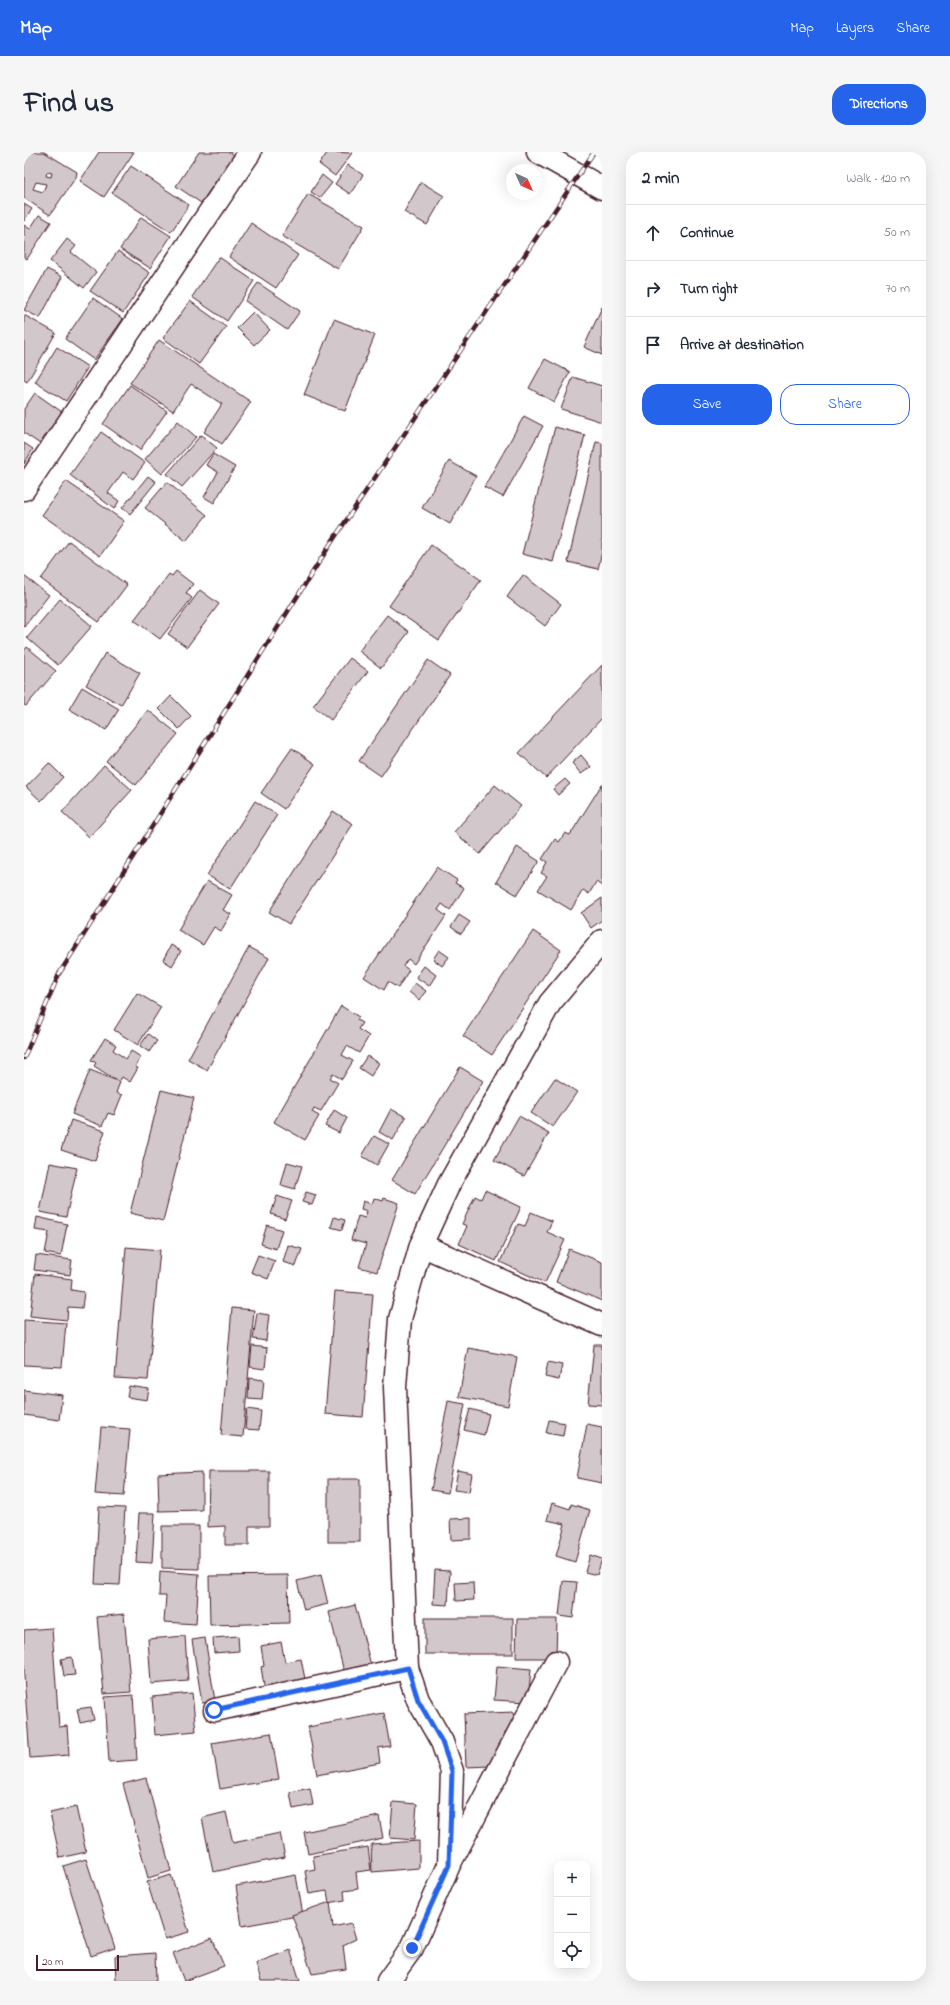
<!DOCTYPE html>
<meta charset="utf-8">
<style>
:root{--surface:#fff;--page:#f6f6f7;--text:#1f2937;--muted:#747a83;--line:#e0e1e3;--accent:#2563eb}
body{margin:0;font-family:"Indie Flower",sans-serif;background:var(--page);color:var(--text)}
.controls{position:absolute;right:12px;bottom:12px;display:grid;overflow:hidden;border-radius:8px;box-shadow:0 4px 16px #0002}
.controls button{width:36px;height:36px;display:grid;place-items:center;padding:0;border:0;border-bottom:1px solid var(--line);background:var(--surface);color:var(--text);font:20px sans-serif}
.compass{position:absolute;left:482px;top:12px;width:36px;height:36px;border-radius:50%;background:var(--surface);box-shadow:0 4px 16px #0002;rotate:135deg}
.scale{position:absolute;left:12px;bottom:10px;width:83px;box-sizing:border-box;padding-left:4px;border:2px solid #4a1f2b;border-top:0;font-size:11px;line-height:14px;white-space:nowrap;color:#4a1f2b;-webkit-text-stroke:3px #fff;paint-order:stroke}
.stop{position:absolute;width:12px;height:12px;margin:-9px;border:3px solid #2563eb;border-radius:50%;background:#fff}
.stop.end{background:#2563eb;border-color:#fff;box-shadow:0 1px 4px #0008}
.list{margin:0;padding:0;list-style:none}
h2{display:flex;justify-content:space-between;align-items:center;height:52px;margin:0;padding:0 16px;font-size:17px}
h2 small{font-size:13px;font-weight:400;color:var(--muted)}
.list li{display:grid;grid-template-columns:26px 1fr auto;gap:12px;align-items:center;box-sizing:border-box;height:56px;padding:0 16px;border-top:1px solid var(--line)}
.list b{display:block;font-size:15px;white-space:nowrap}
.list em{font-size:13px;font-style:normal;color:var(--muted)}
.actions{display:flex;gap:8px;padding:12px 16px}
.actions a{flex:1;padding:9px 0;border:1px solid var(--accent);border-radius:16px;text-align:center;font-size:14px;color:var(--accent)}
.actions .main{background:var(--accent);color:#fff}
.icon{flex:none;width:22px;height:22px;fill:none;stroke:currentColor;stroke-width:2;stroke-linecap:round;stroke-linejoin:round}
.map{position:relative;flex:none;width:578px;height:1829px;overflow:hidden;border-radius:16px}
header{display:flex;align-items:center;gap:24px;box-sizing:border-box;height:56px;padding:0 20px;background:var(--accent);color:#fff}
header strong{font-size:19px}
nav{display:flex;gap:22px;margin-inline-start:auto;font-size:14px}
.intro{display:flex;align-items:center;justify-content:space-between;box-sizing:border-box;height:96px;padding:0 24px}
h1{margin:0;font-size:28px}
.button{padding:10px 18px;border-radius:16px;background:var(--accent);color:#fff;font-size:14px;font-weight:700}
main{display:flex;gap:24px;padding:0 24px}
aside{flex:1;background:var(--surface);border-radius:16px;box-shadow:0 4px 16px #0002}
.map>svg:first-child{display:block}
.building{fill:#d2c7cb;stroke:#4a1f2b;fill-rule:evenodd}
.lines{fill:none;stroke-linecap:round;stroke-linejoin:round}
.minor-casing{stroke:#4a1f2b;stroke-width:25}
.primary-casing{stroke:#4a1f2b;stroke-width:25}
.minor{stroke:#fff;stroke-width:22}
.primary{stroke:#fff;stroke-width:22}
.rail-casing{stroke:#4a1f2b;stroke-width:4.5}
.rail{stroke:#fff;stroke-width:3;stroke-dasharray:9;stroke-linecap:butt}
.route{stroke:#2563eb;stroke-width:5}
</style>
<header>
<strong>Map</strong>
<nav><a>Map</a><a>Layers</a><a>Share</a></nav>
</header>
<div class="intro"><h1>Find us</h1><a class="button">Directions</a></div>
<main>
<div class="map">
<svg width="578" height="1829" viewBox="0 0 578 1829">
<rect width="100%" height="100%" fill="#fff"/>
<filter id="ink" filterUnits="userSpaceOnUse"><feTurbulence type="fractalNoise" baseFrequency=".025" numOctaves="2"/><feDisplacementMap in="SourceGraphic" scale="8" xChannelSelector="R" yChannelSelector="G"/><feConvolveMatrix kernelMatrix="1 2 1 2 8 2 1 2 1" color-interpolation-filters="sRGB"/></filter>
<g filter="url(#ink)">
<!-- building -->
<g class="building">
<path d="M0,0H20L53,20L52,25L26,63L0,46ZM23,20L28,21L27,25L22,24ZM12,30L22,32L19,40L9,37Z"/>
<path d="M75,0H110L80,45L56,29Z"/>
<path d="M175,0H206L210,3L177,51L152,34Z"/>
<path d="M304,0L328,1L311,24L295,12Z"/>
<path d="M324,13L339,23L326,42L311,32Z"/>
<path d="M107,14L165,53L147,80L88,41Z"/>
<path d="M298,23L308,31L296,46L287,40Z"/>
<path d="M397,30L420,44L403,73L380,60Z"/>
<path d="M284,42L340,74L314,117L258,84Z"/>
<path d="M0,52L8,57L0,69Z"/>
<path d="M15,63L27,70L3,107L0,105V89L2,85L0,84V73L6,77Z"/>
<path d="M117,65L147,84L126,116L96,97Z"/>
<path d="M227,71L274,103L252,136L205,105Z"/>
<path d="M43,87L52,94L47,100L72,120L60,136L26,109Z"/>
<path d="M94,99L126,121L99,161L66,139Z"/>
<path d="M195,105L230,129L203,169L168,145Z"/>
<path d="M23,117L38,125L16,166L0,158Z"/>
<path d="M234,131L276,159L263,178L221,149Z"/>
<path d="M69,146L99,167L70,208L41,187Z"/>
<path d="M166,149L202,175L175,212L139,186Z"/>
<path d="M578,155V203L560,195Z"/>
<path d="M229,160L246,178L230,193L213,176Z"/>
<path d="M0,163L32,181L3,230L0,228Z"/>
<path d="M310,167L351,183L321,259L280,243Z"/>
<path d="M135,188L227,250L198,292L180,280L198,252L167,232L149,259L106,231Z"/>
<path d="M33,195L64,215L42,249L11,230Z"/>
<path d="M521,207L546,220L530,250L505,236Z"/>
<path d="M549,225L578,234V270L537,257Z"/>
<path d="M106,233L143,259L116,298L79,272Z"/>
<path d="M11,241L38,260L16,292L0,281V257Z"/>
<path d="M500,264L519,274L479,345L460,335Z"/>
<path d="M154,269L172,285L138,322L121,307Z"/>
<path d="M531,275L561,283L529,410L498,402Z"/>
<path d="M77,280L121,311L109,327L99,320L84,341L95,349L90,357L46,323Z"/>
<path d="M177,283L193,296L158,335L143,322Z"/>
<path d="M572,290L578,291V399L574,417L544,410Z"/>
<path d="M0,291L9,297L0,312Z"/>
<path d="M189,302L211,315L190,351L180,345L194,320L182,313Z"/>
<path d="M425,309L452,324L426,372L398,356Z"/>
<path d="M124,324L132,330L106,362L98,356Z"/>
<path d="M42,329L100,369L76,404L18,363Z"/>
<path d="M143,330L183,363L162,389L121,356Z"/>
<path d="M45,389L103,433L75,470L17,427Z"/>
<path d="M407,393L457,428L415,488L365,454Z"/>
<path d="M152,419L169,432L162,441L168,446L136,487L110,468L145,422L148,424Z"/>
<path d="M499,423L537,452L521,474L483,445Z"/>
<path d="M0,424L25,443L0,475Z"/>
<path d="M176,438L195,452L163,495L144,482Z"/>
<path d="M36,447L68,474L34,513L3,486Z"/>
<path d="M363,463L385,480L357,516L335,499Z"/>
<path d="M3,495L32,519L2,554L0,553V499Z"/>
<path d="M81,501L116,521L97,553L62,533Z"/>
<path d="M326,506L344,519L307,568L289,554Z"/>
<path d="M404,508L426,523L357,624L335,609Z"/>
<path d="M578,513V566L522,626L495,601Z"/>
<path d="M58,535L95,557L82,578L45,557Z"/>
<path d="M147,544L167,564L155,577L135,557Z"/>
<path d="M124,558L154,582L112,633L82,609Z"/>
<path d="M268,596L291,612L260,657L237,641Z"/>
<path d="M557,603L567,615L557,622L548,611Z"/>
<path d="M25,611L39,625L17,649L2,635Z"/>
<path d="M80,613L108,638L65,685L38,660Z"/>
<path d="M541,627L546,632L534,643L529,637Z"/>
<path d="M578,632V734L572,730L565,742L559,738L547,758L514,738L523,724L517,721L523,710L518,707L531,687L535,690L541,681L546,683Z"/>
<path d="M471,633L497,654L456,702L430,680Z"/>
<path d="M231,649L253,663L206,737L183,723Z"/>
<path d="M309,659L329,672L265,772L245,760Z"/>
<path d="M493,695L515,709L493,743L472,730Z"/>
<path d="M413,715L433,728L431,731L440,736L426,758L418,752L414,758L422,764L390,812L384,807L379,814L385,818L374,836L364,830L360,838L340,825Z"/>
<path d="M183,729L208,743L199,758L207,762L197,779L190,775L179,793L154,778Z"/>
<path d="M578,746V768L567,776L557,761Z"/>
<path d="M435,763L446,770L437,782L427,775Z"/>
<path d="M509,779L537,798L468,903L439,884Z"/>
<path d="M147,793L157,799L148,814L139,808Z"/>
<path d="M225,795L245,806L183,918L164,907Z"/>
<path d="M415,798L425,805L418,814L409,807Z"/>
<path d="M400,814L412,823L405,834L392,825Z"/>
<path d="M391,831L402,839L395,848L385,840Z"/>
<path d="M113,841L137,855L114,893L90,878Z"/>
<path d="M317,854L335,865L333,868L338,871L334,877L345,884L335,901L323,894L318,903L329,909L318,927L309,922L306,926L314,931L297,959L290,956L288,960L295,964L281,988L250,970Z"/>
<path d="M124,882L133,889L125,900L116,894Z"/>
<path d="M81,886L92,893L89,898L102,907L107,899L117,905L111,915L114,916L106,930L98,925L95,930L70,914L72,911L67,908Z"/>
<path d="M343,904L355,911L347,924L335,916Z"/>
<path d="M436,915L459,929L391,1042L368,1028Z"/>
<path d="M66,918L96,930L92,941L98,943L90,963L84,961L78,974L48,962Z"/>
<path d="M531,926L553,940L529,975L507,961Z"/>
<path d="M137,938L170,946L139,1069L106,1061Z"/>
<path d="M367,957L382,965L369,988L355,980Z"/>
<path d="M310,958L323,966L315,981L301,974Z"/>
<path d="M495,964L525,981L500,1024L470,1008Z"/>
<path d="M47,968L81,979L71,1009L37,998Z"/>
<path d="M350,984L365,992L353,1013L338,1004Z"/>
<path d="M263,1010L278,1014L271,1037L257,1033Z"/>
<path d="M26,1011L53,1016L42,1065L16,1060Z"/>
<path d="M461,1038L497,1055L472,1109L435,1092L443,1074L438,1072L451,1044L457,1047Z"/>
<path d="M282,1040L292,1043L288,1053L278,1050Z"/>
<path d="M253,1044L268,1049L261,1067L247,1062Z"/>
<path d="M350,1046L359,1049L360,1046L375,1051L353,1120L335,1115L342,1092L327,1088L334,1064L341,1066L343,1059L337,1057L339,1049L348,1052Z"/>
<path d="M507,1060L528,1069L523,1080L541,1088L521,1131L476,1110L494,1072L501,1074Z"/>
<path d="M13,1065L43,1072L37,1104L21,1101L25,1080L11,1078Z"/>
<path d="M310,1065L321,1068L318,1078L307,1075Z"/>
<path d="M243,1073L258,1078L252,1097L237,1092Z"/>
<path d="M264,1093L278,1097L272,1114L259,1110Z"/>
<path d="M102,1095L136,1098L124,1228L91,1226Z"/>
<path d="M545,1097L578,1110V1149L532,1130Z"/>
<path d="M12,1103L48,1108L46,1123L10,1118Z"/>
<path d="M234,1103L251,1109L244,1127L227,1120Z"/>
<path d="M11,1122L48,1127L47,1138L60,1140L58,1156L44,1155L43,1168L6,1164Z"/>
<path d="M311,1139L349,1142L339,1265L301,1262Z"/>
<path d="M208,1156L230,1158L219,1285L197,1283Z"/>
<path d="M233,1161L245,1163L242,1189L229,1187Z"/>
<path d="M0,1168L42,1171L38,1215L0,1213Z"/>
<path d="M570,1193H578V1253L564,1252Z"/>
<path d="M228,1194L243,1196L241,1217L226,1215Z"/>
<path d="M444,1196L493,1205L484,1254L435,1245Z"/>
<path d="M524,1210L538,1213L535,1228L521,1225Z"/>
<path d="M225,1226L240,1228L238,1248L224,1247Z"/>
<path d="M105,1234L125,1237L123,1248L103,1245Z"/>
<path d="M0,1238L38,1243L35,1268L0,1263Z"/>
<path d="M424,1249L441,1252L424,1341L407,1338Z"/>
<path d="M223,1257L237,1259L235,1278L221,1277Z"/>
<path d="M446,1257L465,1262L460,1283L440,1278Z"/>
<path d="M525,1268L541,1271L539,1284L522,1281Z"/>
<path d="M563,1272L578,1275V1331L553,1326Z"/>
<path d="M77,1275L106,1277L100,1344L71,1342Z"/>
<path d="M185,1319H245V1374H225V1393H201V1374L184,1375Z"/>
<path d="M434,1319L448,1322L445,1340L430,1338Z"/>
<path d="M178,1320V1358L135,1359L134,1322Z"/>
<rect x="304" y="1327" width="32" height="63"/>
<path d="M528,1351L546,1357L547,1352L566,1358L551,1410L532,1404L541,1372L523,1368Z"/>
<path d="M75,1355L101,1356L96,1433L71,1432Z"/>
<path d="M115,1361H131L128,1411L112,1410Z"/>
<path d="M447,1366V1387L427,1388L426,1367Z"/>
<path d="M138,1374H175V1417L138,1416Z"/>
<path d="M566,1403L578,1407L573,1423L561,1420Z"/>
<path d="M411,1418L426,1419L424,1453L409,1452Z"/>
<path d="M136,1419L175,1422L172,1472L140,1470L142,1444H135Z"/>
<path d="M264,1423L265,1471L186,1473L185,1424Z"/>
<path d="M297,1423L304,1452L280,1458L273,1429Z"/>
<path d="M539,1429L553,1430L549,1466L535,1464Z"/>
<path d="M449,1430L450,1448L432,1449L431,1431Z"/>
<path d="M331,1453L347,1513L320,1520L305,1460Z"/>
<path d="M100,1462L107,1540L80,1542L73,1465Z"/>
<rect x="401" y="1466" width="88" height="36"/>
<path d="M493,1467H533L532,1506H492Z"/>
<path d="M28,1476L35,1575L43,1574L45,1603L6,1606L0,1524V1478Z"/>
<path d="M161,1484L164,1529L127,1532L124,1487Z"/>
<path d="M214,1484L215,1499L190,1501L189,1486Z"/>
<path d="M181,1486L191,1549L178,1551L168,1488Z"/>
<path d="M257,1490L261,1510L277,1507L282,1532L241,1540L237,1515L240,1514L237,1494Z"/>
<path d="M48,1505L51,1523L40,1524L37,1507Z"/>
<path d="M473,1514L507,1517L504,1550L470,1548Z"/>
<path d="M168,1541L172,1579L131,1583L128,1545Z"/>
<path d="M109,1543L113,1608L85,1610L81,1545Z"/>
<path d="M67,1555L70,1568L56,1571L53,1557Z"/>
<path d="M490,1560L492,1613L442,1615L440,1562Z"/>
<path d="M360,1561L366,1594L354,1596L356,1611L293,1623L284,1575Z"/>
<path d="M247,1581L255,1627L196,1637L188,1591Z"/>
<path d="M122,1626L147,1719L124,1726L99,1632Z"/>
<path d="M286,1636L289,1653L269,1657L266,1640Z"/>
<path d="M369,1650L393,1652L390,1688L366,1686Z"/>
<path d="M52,1655L62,1700L36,1706L26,1661Z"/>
<path d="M202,1660L209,1691L256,1681L261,1705L189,1720L178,1666Z"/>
<path d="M355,1664L359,1686L284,1702L280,1680Z"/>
<path d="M395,1689V1716L348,1720L347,1692Z"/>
<path d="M344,1695L347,1718L332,1720L334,1737L320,1739L321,1748L305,1751L303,1739L285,1742L281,1719L291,1717L289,1704Z"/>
<path d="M62,1707L91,1796L67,1804L39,1714Z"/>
<path d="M147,1723L165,1780L141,1787L123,1730Z"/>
<path d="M272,1723L279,1763L218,1774L212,1734Z"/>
<path d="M306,1750L309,1775L327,1771L332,1787L319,1793L322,1817L288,1822L268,1763Z"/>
<path d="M188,1786L200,1814L160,1829L149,1801Z"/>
<path d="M266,1798L276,1829H237L232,1811Z"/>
<path d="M131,1801L132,1829H92L91,1804Z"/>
</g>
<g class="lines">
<!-- minor casing -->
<g class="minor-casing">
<g id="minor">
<path d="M0,337L226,0"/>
<path d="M397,1093L578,1173"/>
<path d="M191,1558L383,1516"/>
<path d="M427,1709L532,1510"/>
<path d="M364,1829L388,1796L425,1713L428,1619L418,1590L394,1548L383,1516L371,1235L376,1167L397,1093L425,1032L526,851L578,789"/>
</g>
</g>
<!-- primary casing -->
<g class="primary-casing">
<path id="primary" d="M514,0L578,36"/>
</g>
<!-- minor -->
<use href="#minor" class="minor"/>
<!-- primary -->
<use href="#primary" class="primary"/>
<!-- rail casing -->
<g class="rail-casing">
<path id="rail" d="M0,906L35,822L309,388L570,0"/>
</g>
<!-- rail -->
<use href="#rail" class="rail"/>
</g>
</g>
<g class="lines" filter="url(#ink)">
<!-- route -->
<path class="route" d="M190,1558L384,1516L394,1548L418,1590L428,1619L425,1713L388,1796"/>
</g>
</svg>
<div class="controls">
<button>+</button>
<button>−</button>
<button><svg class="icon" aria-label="locate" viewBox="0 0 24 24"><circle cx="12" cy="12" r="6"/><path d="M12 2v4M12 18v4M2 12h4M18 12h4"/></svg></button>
</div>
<svg class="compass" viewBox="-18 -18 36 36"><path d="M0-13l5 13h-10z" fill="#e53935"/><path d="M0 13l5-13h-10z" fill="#747a83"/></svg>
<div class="scale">20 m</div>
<div class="stop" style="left:190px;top:1558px"></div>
<div class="stop end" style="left:388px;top:1796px"></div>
</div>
<aside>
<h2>2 min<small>Walk · 120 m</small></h2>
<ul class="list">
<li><svg class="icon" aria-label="ahead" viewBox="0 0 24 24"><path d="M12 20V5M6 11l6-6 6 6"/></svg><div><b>Continue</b></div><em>50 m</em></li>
<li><svg class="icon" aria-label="right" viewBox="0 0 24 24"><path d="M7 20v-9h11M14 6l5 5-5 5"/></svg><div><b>Turn right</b></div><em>70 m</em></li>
<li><svg class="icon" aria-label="arrive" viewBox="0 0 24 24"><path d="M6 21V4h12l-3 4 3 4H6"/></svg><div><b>Arrive at destination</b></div></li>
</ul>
<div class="actions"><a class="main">Save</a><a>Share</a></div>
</aside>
</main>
